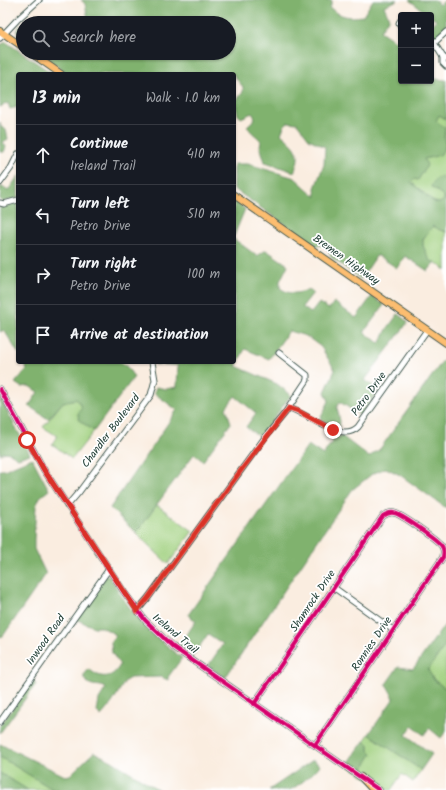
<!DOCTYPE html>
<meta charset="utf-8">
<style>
:root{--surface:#171b24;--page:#20242c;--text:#f1f3f6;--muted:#9ea1a6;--line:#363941}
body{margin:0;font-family:Kalam,sans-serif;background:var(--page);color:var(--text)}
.controls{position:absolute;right:12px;top:12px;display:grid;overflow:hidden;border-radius:4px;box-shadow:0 1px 3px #0004}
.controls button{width:36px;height:36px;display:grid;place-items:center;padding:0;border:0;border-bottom:1px solid var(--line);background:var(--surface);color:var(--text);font:20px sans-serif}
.stop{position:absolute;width:12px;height:12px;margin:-9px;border:3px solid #d93025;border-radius:50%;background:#fff}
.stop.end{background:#d93025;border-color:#fff;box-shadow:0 1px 4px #0008}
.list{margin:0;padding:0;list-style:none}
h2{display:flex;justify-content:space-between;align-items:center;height:52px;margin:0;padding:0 16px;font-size:17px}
h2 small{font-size:13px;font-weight:400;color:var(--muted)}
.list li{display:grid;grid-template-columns:26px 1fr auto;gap:12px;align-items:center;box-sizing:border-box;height:60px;padding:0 16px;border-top:1px solid var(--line)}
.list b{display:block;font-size:15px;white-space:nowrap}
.list p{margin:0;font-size:13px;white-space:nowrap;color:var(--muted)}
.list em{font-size:13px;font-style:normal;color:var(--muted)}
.icon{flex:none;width:22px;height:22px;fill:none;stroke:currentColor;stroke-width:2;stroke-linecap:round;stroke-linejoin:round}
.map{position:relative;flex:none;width:446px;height:790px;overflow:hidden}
.search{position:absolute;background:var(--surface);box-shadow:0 1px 3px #0004;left:16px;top:16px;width:220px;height:44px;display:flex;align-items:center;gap:10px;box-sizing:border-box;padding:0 14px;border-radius:22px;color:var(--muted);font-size:15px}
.panel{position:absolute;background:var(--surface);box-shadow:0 1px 3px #0004;left:16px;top:72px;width:220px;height:292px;border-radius:4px}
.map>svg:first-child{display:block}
.green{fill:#a0d07f;stroke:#60865a}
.forest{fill:#80b26e;stroke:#507851}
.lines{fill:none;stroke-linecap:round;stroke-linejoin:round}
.minor-casing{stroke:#40574e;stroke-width:7}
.major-casing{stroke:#40574e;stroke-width:8}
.minor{stroke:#fff;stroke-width:5}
.major{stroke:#fcbd6f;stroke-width:6}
.cycleway-casing{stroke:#fff;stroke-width:6}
.cycleway{stroke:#d6006c;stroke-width:4}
.route{stroke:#d93025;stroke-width:5}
.labels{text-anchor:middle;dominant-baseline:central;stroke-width:3.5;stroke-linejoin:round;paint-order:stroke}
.street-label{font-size:11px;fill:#1f3d34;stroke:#fff}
</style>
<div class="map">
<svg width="446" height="790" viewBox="0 0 446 790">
<rect width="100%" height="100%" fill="#fff"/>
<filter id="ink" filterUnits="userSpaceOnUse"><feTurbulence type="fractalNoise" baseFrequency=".025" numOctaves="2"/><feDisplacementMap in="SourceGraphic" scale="8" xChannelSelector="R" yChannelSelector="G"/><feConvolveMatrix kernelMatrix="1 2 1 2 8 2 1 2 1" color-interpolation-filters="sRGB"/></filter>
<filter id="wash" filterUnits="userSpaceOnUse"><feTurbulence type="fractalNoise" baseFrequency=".012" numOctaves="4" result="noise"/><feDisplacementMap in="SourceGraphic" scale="16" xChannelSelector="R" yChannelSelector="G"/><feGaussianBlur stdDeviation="0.9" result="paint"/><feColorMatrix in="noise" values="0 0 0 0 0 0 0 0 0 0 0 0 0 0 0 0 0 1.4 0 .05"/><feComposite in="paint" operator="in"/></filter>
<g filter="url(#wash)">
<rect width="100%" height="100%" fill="#faede0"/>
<!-- green -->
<g class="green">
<path d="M439,115L446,119V145L436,121Z"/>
<path d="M446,146V178L441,176L431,187L444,196V200L440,203L434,202L411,182L414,179L418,180L426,167L424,159L440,155Z"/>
<path d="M433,225L440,230L446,232V270L435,262L430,261L423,246V239Z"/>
<path d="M76,399L82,407L78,414L79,420L94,431L72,459L52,444L57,436L43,427L63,402Z"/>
<path d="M157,505L193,531L168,564L136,533Z"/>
<path d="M446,644V689L434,680L428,670Z"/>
<path d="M369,734L421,770L413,782L402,774L391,790H385L360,773L372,754L369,750V744L364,741Z"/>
<path d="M0,757L54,790H28L0,773Z"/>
</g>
<!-- forest -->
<g class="forest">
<path d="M81,0H332L330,8C342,17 348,18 363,16L373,0H398L384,6L389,18L380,31L401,45V81H431V76L434,79L446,80V119L439,115L436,121L445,128L444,138L446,146L440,155L424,159L427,165L426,167L418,180L414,179L411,182L434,202L440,203L444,200V196L431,187C435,179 436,175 446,178V232L440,230L433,226L423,239V246L430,261L435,262L428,271L405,256L397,268L377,255L361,279L331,257L328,250L323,245L316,246L234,189V164H248L295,178L316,197L315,188L324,164L325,147L309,139L297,123L288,122L284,126L281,134C296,147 303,152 294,172L265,162L260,146L261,141C256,135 252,134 247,126L255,119L254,116L252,113L241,118L238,115L235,102L243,92V87L234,76V74H69L39,53H229V23H89L85,4Z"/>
<path d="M409,0H435L439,5L446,0V28L436,39C430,31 430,28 436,20L431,17V15H429Z"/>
<path d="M23,25V42L18,37L17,30L20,26Z"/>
<path d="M6,42L53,74H18V107L10,109L8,103L0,107V45Z"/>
<path d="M0,122L1,127L6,130L8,139L3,142L6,147L4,152H0Z"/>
<path d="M18,176V198L3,202L0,200L1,186L8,191Z"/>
<path d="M234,201L245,209L234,236Z"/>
<path d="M18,202V353L4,330L0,332V208Z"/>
<path d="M234,239L257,256L266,250L288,265L280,281V288C291,296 297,293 309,290L313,293L302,307L311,313L319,303L329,309L334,302L356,318L372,296L384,305L364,332L379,343L382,340L387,329L398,314L408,322L365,380L379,390L360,415L340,402L337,407L340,421L339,428L320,419L329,401L325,392L335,370L321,347L306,336L289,331L269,359L245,349L236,366L277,384L291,395L260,437L246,427L256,413L235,396L226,408L231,423L203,461L194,454L136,533L110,508L177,410L154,393L156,387L166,389L177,387L178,365L155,364V362H234Z"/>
<path d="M446,356V508L400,475L386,468L372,474L352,490L225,678L208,666L223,644L208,634L193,656L179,646L196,621L188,615L308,445L323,455L336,436L343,437L369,457L380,449Z"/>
<path d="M23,362H120L127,367L134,377L94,431L79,420L78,414L82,407L76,399L63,402L48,419L29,406L38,392L29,386L21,387L15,383L27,369Z"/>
<path d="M0,398L30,454L18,458C11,454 8,450 0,454Z"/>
<path d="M32,458L49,490L40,497L36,506L34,539V549L46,574L3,636L0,637V470H4Z"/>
<path d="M106,576H109C119,592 129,609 142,622C154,635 168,647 182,658L168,677V680L161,677L130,678L125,681L112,703L101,716L97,712L99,699L106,688C98,683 92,689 84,679V675L89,669C100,679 112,680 120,665L112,653L111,642L116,635L102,627H94L75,619Z"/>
<path d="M446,623V644L428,670L434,680L446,689V731L441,738L429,728L424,735L412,726L406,735L432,754L421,770L369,734L394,698L386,684L398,667L413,669Z"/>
<path d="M32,681L36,684L0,733V726Z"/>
<path d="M364,741L369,744V750L372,754L360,773L347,765Z"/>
<path d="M0,744L65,776L70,775L94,752L112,761L159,790H54L0,757Z"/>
<path d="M313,760L320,765C315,772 296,789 288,790C282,790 275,790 269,790Z"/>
<path d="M0,773L28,790H0Z"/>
</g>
</g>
<g filter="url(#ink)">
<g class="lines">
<!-- minor casing -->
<g class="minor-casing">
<g id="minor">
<path d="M401,20L399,23L401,26"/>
<path d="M0,38L17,20L39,0"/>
<path d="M431,38L443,57"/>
<path d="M434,43L446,32"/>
<path d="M446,59L443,57V63L446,66"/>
<path d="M0,183L11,168L18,154"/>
<path d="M0,203L4,204L18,200"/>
<path d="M0,389L44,470L124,592L145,620L173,647L379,790"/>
<path d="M289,408C307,413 341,444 358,427L427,330"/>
<path d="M67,506L79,492L151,395L155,380L152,362"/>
<path d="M333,587L393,630"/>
<path d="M137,611L148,598L266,436L285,413L307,380V375L279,353"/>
<path d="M254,704L383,516C386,514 390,512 394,513C401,514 436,539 441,545C444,548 444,552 443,557L315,745"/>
<path d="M0,722L109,569"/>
</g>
</g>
<!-- major casing -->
<g class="major-casing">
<g id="major">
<path d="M0,31L23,47"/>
<path d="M31,53L61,74"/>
<path d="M234,195L446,343"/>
<path d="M361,777L373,790"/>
</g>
</g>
<!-- minor -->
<use href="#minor" class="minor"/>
<!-- major -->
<use href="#major" class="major"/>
<!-- cycleway casing -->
<g class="cycleway-casing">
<g id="cycleway">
<path d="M0,389L44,470L124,592L145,620L173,647L379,790"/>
<path d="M254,704L383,516C386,514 390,512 394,513C401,514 436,539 441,545C444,548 444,552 443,557L315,745"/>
</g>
</g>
<!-- cycleway -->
<use href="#cycleway" class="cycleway"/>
</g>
</g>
<g class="lines" filter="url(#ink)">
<!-- route -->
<path class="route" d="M27,440L44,470L137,611L148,598L242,469L289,408L298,411L333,430"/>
</g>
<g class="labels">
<!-- street labels -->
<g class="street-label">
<text transform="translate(346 260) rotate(35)">Bremen Highway</text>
<text transform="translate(369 394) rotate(-54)">Petro Drive</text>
<text transform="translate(111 431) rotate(-53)">Chandler Boulevard</text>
<text transform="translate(313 601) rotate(-56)">Shamrock Drive</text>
<text transform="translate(175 634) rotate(40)">Ireland Trail</text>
<text transform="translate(46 640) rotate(-55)">Inwood Road</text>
<text transform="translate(372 644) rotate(-56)">Ronnies Drive</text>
</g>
</g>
</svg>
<div class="controls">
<button>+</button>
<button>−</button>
</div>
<div class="stop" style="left:27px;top:440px"></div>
<div class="stop end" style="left:333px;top:430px"></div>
<div class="search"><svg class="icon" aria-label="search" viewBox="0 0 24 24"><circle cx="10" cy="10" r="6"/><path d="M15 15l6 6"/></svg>Search here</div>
<section class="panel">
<h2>13 min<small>Walk · 1.0 km</small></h2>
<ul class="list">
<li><svg class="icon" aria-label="ahead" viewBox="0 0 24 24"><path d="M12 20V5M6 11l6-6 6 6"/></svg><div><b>Continue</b><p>Ireland Trail</p></div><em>410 m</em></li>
<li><svg class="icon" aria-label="left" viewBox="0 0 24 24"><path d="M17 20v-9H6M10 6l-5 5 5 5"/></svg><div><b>Turn left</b><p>Petro Drive</p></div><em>510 m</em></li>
<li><svg class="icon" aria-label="right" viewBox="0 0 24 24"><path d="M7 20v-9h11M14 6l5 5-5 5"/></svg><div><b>Turn right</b><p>Petro Drive</p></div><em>100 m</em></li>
<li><svg class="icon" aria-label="arrive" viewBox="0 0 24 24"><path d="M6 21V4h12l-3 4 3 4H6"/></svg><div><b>Arrive at destination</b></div></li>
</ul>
</section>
</div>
